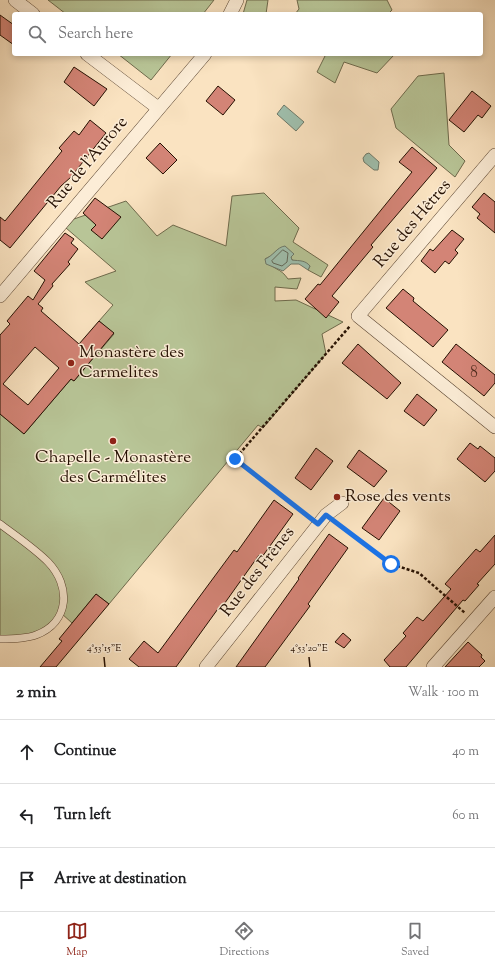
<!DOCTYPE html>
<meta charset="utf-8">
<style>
:root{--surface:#fff;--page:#f6f6f6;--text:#202124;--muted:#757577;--line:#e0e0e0;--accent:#8f2418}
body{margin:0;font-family:"Sorts Mill Goudy",serif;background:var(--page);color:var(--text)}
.stop{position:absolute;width:12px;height:12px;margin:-9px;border:3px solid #1a73e8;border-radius:50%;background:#fff}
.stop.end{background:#1a73e8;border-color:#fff;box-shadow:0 1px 4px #0008}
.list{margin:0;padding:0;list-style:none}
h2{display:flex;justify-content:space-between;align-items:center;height:52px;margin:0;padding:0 16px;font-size:17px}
h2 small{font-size:13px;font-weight:400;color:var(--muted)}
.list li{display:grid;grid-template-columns:26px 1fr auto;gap:12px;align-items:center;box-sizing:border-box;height:64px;padding:0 16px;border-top:1px solid var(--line)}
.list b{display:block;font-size:15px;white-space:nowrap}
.list em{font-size:13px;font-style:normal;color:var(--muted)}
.icon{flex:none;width:22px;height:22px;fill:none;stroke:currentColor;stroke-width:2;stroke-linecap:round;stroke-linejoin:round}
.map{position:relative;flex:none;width:495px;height:667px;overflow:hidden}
.search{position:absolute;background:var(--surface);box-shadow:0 2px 6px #0003;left:12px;right:12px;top:12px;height:44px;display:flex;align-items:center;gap:10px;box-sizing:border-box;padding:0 14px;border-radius:4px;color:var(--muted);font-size:15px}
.sheet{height:244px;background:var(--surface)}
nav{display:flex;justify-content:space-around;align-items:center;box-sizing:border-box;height:56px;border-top:1px solid var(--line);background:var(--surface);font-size:11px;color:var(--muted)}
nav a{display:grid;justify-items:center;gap:2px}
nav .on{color:var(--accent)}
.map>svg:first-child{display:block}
.green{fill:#b8c597;stroke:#6e6a4c}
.water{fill:#9fbfad;stroke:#6e7969}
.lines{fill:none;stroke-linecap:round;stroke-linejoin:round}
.shore{stroke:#626858;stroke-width:1}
.building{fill:#d38476;stroke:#251002;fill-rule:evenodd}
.lane-casing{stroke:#5a4532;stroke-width:8}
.street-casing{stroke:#5a4532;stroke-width:14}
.path{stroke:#251002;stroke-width:2.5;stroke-dasharray:3 2;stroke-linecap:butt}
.lane{stroke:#fcedd7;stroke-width:7}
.street{stroke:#fcedd7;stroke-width:13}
.route{stroke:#1a73e8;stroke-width:5}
.ticks{fill:none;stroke:#251002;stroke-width:1.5}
.poi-dot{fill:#8f2418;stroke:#fcedd7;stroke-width:1.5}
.labels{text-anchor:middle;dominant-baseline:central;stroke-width:3;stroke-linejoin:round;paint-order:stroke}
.number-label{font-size:15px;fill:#502d1f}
.street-label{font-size:17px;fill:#251002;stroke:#fcedd7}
.poi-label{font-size:17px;fill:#251002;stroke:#fcedd7;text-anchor:start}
.ticks-label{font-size:10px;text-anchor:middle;fill:#251002;stroke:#fcedd7;stroke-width:3;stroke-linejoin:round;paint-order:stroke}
</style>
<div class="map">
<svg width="495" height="667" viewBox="0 0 495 667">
<rect width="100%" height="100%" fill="#fae3c1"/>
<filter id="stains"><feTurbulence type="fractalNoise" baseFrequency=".005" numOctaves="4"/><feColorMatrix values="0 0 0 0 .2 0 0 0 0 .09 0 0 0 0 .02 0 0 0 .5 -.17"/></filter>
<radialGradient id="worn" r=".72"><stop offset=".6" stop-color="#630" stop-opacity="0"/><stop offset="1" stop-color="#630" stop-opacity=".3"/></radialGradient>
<!-- green -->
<g class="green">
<path d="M48,0H214L203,14H66Z"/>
<path d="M247,0H268L266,14H243Z"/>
<path d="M297,0H387L392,10L388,14H295L299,9Z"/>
<path d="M118,54H172L151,80Z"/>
<path d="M326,54H394V55L377,73L344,62L335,83L317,72Z"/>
<path d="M444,73L449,145L465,161L455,177L396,128L391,109L418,76Z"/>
<path d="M264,193L299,228L293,242L328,265L321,277L308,270L310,266L292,260L291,257L294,254L278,249L271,256L265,259C274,271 280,267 288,279L301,278L297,289L275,287V301L296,300L343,322L322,334L326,354L263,428L258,425L109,604L96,594L72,623L61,613L36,635L0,639V414L24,434L71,379L74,381L114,334L99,321L113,305L85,282L116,271L66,228L74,219L126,201L157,236L173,225L226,246L232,196Z"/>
</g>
<!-- water -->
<g class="water">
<path d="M284,105L304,122L296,131L277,114Z"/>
<path d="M369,153L379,162L378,170H374L364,162L363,158L366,154Z"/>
<path d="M285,246L294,254L291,257L292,260C300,261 305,260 310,266L308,270L299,264H291L283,271L266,264L265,259C273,256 277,247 285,246Z"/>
</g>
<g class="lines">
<!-- shore -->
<path class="shore" d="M283,250L288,253L287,262L282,266L273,263L272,261Z"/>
</g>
<!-- building -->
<g class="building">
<path d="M0,15L14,25V45L0,35Z"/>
<path d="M74,67L107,89L94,106L64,82Z"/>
<path d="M218,86L235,100L223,115L206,101Z"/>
<path d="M472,91L491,106L482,118L478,115L464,132L449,120Z"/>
<path d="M90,120L106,133L71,177L61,186L10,248L0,240V217L5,221L62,151L59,148L74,131L79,135Z"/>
<path d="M160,143L177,160L163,174L146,158Z"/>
<path d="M412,147L437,168L371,245L373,247L332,296L339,302L326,318L305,299L318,284L320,285L412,172L399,162Z"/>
<path d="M484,193L495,202V233L477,218L480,214L472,207Z"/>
<path d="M95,198L121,217L102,239L91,230L96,225L83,213Z"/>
<path d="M452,230L464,239L455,250L458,253L449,264L445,261L435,273L421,261L430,249L433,251Z"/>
<path d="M65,233L74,239L71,243L78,249L68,262L70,264L52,284L53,286L38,304L43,308L41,311L79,344L99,321L114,333L74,381L71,379L24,434L0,414V335L10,324L7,321L28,296L33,300L45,280L34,271ZM35,347L59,368L28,405L3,384Z"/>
<path d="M403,289L414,298L413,301L448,330L433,347L386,308Z"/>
<path d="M358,344L401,383L387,399L342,363Z"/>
<path d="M456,344L495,375V383L484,396L442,362Z"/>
<path d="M417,394L437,410L424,426L404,411Z"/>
<path d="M470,443L478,449L480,446L495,458V471L485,482L457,459Z"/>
<path d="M316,448L333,461L311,490L295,478Z"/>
<path d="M359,450L387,471L374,487L347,467Z"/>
<path d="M384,498L400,511L379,540L362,528Z"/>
<path d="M274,500L293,514L262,557L259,555L222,607L220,606L176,667H139L129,659L144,641L158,653L234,550L237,552Z"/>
<path d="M329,534L348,548L308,604L310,606L265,667H236L299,579L298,578Z"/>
<path d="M495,535V564L477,584L479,585L465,601L463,600L406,667H390L384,660L406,636L403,633L417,617L423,621L451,589L445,584L476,549L480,552Z"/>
<path d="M96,594L109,604L56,667H40L62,641L59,639Z"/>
<path d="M343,633L351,640L344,648L335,642Z"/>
<path d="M468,642L482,655L481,657L485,661L479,667H445Z"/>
</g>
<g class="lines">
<!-- lane casing -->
<g class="lane-casing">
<path id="lane" d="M0,524C16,536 34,548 48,562C71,586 70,622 36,635C25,639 12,639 0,639"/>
</g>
<!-- street casing -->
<g class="street-casing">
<g id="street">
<path d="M15,0L33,14"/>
<path d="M230,14L237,0"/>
<path d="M87,54L158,108"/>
<path d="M495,155L358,316L495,427"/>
<path d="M0,296L205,54"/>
<path d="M206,667L326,515L342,503"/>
<path d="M433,667L495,597"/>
</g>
</g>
<!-- path -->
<g class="path">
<path d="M308,517L235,459L350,326"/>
<path d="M336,523L391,564L419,573L465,613"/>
</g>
<!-- lane -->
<use href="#lane" class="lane"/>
<!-- street -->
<use href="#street" class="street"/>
</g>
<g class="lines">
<!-- route -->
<path class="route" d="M235,459L318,524L326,515L391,564"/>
</g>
<!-- ticks -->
<path class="ticks" d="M104,657L105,667M309,657L310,667"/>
<!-- markers -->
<g class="poi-dot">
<circle cx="71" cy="363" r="4"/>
<circle cx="113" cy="441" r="4"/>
<circle cx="337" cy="497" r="4"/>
</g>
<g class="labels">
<!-- number labels -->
<g class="number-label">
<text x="474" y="373">8</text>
</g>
<!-- street labels -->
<g class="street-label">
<text transform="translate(88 163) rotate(-50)">Rue de l'Aurore</text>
<text transform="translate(413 224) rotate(-50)">Rue des Hêtres</text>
<text transform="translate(258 572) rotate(-52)">Rue des Frênes</text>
</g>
<!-- poi labels -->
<g class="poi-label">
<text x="79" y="353">Monastère des<tspan x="79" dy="20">Carmelites</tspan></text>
<text x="113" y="458" text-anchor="middle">Chapelle - Monastère<tspan x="113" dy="20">des Carmélites</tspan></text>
<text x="345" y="497">Rose des vents</text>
</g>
</g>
<g class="ticks-label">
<text x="104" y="651">4°53'15"E</text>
<text x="309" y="651">4°53'20"E</text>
</g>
<rect width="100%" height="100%" filter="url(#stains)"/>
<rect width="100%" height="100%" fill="url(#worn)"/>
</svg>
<div class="stop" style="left:391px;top:564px"></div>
<div class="stop end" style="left:235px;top:459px"></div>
<div class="search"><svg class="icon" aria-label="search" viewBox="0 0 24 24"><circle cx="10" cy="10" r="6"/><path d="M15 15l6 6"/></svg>Search here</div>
</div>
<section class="sheet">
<h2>2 min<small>Walk · 100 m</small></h2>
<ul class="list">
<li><svg class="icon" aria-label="ahead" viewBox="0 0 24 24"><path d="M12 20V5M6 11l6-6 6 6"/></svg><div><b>Continue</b></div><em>40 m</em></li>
<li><svg class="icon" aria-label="left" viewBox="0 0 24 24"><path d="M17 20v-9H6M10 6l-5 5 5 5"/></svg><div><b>Turn left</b></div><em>60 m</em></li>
<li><svg class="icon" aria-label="arrive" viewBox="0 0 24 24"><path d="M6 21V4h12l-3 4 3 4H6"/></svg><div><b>Arrive at destination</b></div></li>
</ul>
</section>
<nav>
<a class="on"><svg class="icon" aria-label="map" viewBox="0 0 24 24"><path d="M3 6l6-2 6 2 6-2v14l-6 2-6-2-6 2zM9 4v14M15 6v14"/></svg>Map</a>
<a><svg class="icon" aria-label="directions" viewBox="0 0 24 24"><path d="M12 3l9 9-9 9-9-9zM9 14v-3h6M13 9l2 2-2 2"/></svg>Directions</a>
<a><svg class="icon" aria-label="saved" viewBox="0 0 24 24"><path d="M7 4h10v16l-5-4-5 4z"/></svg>Saved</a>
</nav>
